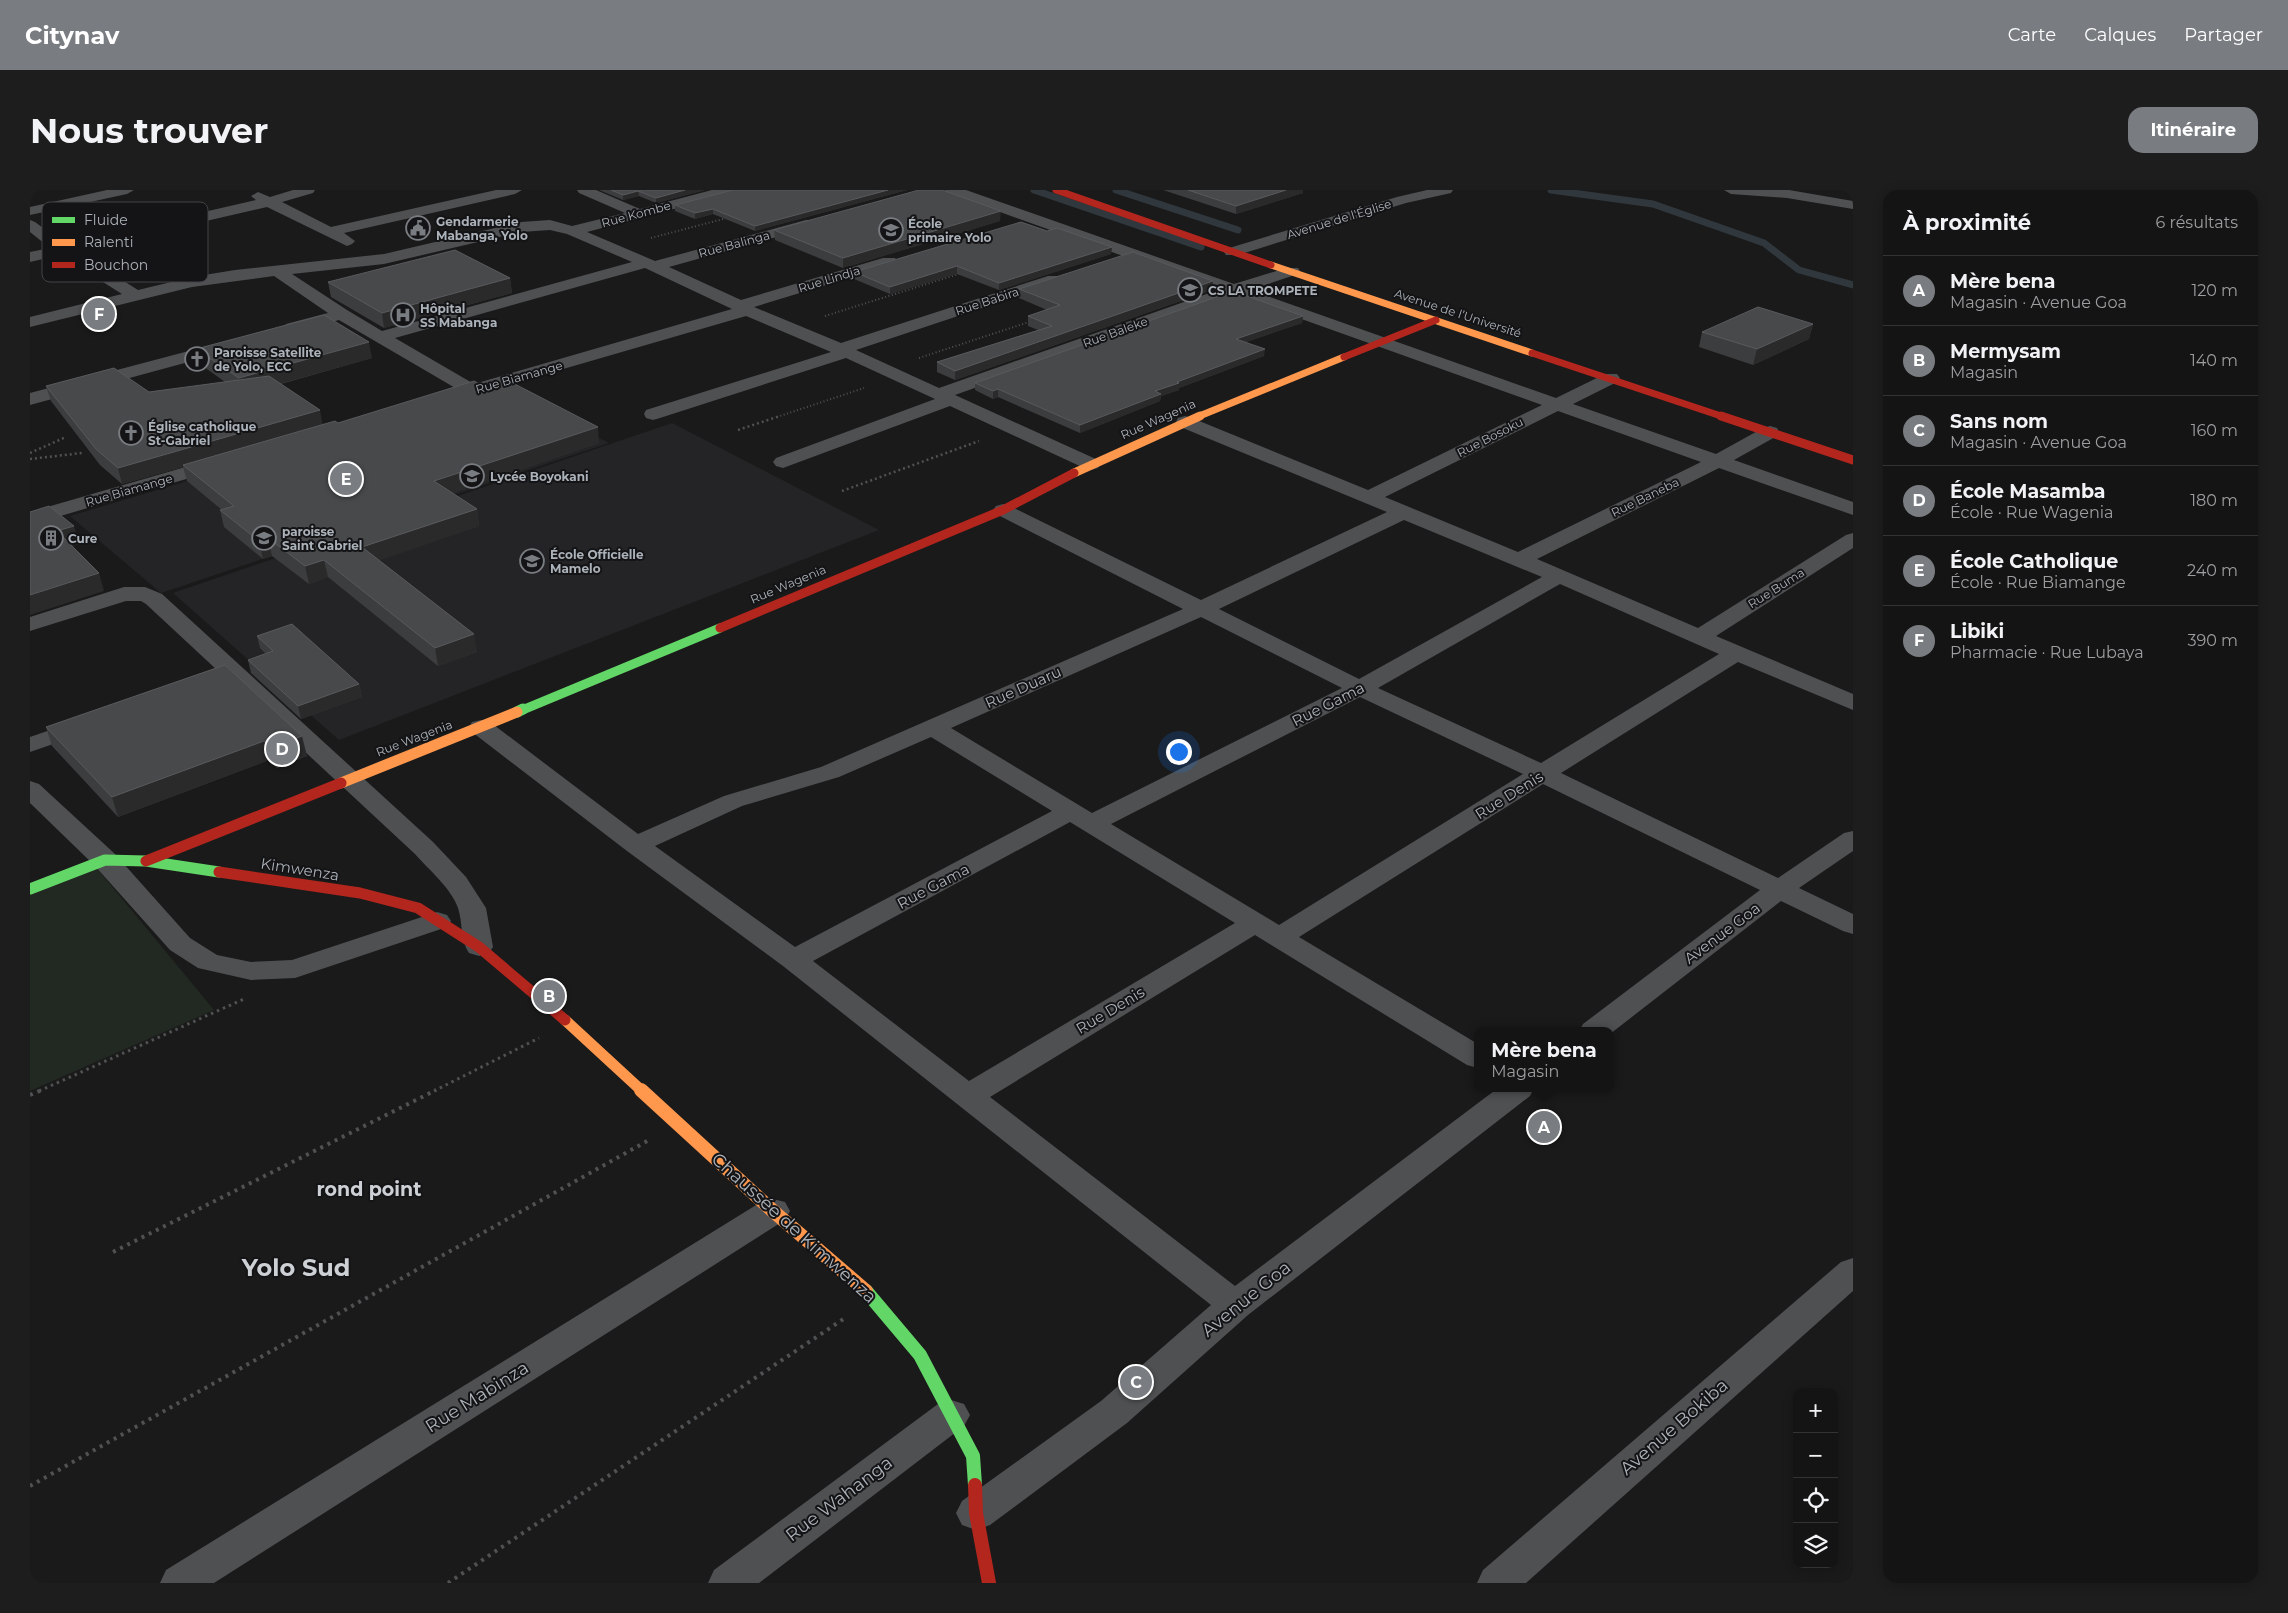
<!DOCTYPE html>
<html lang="fr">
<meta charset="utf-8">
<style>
:root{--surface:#141414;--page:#1d1d1d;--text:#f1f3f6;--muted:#9d9ea0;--line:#333334;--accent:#797d81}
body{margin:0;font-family:Montserrat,sans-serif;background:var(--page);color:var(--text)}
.controls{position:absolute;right:15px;bottom:15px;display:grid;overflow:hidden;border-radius:10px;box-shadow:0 2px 12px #0003}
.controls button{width:45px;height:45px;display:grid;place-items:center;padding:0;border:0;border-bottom:1px solid var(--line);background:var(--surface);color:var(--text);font:25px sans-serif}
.you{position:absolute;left:1148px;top:561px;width:18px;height:18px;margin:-12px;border:4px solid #fff;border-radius:50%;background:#1a73e8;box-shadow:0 0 0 8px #1a73e833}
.badge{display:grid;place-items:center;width:32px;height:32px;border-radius:50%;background:var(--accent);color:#fff;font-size:16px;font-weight:700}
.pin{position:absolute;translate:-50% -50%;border:2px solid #fff;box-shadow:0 1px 5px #0006}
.popup{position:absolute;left:1444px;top:837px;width:140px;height:65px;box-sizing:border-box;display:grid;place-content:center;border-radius:10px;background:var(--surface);filter:drop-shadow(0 1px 4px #0005);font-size:16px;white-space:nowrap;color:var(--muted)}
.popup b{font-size:19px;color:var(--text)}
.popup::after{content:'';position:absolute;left:50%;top:100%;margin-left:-10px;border:10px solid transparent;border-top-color:var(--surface)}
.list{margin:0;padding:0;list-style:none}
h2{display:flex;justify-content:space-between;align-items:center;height:65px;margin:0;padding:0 20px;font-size:21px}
h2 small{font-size:16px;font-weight:400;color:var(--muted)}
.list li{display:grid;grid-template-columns:32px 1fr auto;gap:15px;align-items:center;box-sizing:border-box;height:70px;padding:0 20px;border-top:1px solid var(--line)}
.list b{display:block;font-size:19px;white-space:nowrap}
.list p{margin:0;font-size:16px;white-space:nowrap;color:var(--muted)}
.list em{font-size:16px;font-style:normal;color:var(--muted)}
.icon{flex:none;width:28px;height:28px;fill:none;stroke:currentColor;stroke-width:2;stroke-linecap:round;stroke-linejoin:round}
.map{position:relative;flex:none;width:1823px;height:1393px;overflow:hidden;border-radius:15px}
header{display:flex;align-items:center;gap:30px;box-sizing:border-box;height:70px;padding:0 25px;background:var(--accent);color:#fff}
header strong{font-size:24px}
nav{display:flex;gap:28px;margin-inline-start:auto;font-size:18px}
.intro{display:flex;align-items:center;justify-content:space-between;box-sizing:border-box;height:120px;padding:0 30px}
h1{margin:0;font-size:35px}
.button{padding:12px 22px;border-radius:15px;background:var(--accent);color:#fff;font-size:18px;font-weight:700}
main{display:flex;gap:30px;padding:0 30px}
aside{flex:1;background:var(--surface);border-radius:15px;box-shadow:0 2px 12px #0003}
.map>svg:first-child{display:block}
.built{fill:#242426}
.green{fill:#222822}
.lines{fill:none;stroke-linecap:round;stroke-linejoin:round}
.stream{stroke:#30383d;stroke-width:7}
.path-far3{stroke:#505153;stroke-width:2;stroke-dasharray:1 2.5;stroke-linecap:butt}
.path-far2{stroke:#505153;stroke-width:2.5;stroke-dasharray:2 3;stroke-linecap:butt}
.path-far1{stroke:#505153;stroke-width:3;stroke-dasharray:2.5 4;stroke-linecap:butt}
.path{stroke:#505153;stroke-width:4;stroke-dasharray:3 5;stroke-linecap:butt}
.street{fill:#4e5052;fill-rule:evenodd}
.fast-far2{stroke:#63d668;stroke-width:9}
.fast-far1{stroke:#63d668;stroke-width:11}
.fast{stroke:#63d668;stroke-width:14}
.slow-far3{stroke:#ff974d;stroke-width:7}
.slow-far2{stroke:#ff974d;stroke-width:9}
.slow-far1{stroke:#ff974d;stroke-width:11}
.slow{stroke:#ff974d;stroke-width:14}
.jam-far3{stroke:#b3261e;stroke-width:7}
.jam-far2{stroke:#b3261e;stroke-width:9}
.jam-far1{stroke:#b3261e;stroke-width:11}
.jam{stroke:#b3261e;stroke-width:14}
.wall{fill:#3c3d3e}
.shaded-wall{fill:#2a2a2a}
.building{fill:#48494b;stroke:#585a5d}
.labels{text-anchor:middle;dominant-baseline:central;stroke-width:4;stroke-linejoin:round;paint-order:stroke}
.far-street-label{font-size:12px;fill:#acb2b9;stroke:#141416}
.far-poi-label{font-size:12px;font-weight:bold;fill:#acb2b9;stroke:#141416;text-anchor:start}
.street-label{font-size:15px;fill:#acb2b9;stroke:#141416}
.near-street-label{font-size:18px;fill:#acb2b9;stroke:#141416}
.near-neighbourhood-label{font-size:19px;font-weight:bold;fill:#cdd0d5;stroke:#141416}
.near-district-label{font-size:24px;font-weight:bold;fill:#cdd0d5;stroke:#141416}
.key{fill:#141416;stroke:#424347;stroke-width:1}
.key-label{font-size:14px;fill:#acb2b9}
</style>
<header>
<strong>Citynav</strong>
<nav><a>Carte</a><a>Calques</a><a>Partager</a></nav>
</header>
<div class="intro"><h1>Nous trouver</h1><a class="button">Itinéraire</a></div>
<main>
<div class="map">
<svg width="1823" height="1393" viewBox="0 0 1823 1393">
<rect width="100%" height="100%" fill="#1a1a1a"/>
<!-- built -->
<g class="built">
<path d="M469,198L579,253L131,403L40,326Z"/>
<path d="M642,233L849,340L309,550L143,403Z"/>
</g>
<!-- green -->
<path class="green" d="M65,676L184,820L0,901V702Z"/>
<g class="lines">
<!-- stream -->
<g class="stream">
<path d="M1004,0L1171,57"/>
<path d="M1086,0L1208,40"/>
<path d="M1521,0L1623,14L1734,53L1769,80L1823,95"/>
</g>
<!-- path-far3 -->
<g class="path-far3">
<path d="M621,48L697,28"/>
<path d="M795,126L932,83"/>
<path d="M889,168L1002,131"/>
<path d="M747,227L834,198"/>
</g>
<!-- path-far2 -->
<g class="path-far2">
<path d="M708,240L750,226"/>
<path d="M0,263L36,247"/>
<path d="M0,269L52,263"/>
<path d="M812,301L949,251"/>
</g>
<!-- path-far1 -->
<g class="path-far1">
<path d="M9,901L214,809"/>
<path d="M404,901L509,848"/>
</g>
<!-- path -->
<g class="path">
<path d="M0,905L12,900"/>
<path d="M83,1062L406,900"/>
<path d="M0,1296L619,950"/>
<path d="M418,1393L815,1128"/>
</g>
<!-- street -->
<g class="street">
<path d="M77,0H104L97,4L0,25V17Z"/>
<path d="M263,0H285L283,3L252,12L301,37L466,0H492L485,4L314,43L325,51L322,54L317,56L237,17L46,61L108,100L162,87L205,80L354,64L491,32L520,30L542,36L595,23L549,3L547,0H566L610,19L682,0H706L704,3L557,42L625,71L776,30H786L789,33L786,36L639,77L711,110L853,68H865L867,71L865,74L724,117L811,153L1018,86H1030L1032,89L1030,92L826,160L909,198L1188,100L917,3L915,0H936L1204,94L1256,78H1268L1270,81L1268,84L1220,100L1526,208L1575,184H1587L1590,188L1587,192L1543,214L1686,264L1733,238L1740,236L1747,238L1749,242L1747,246L1704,270L1823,312V325L1689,278L1507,369L1668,438L1816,345L1823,343V358L1686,446L1823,504V520L1708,472L1531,583L1748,688L1814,643L1823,641V661L1769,698L1823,724V744L1813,741L1751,711L1580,844V841H1549L1553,834L1730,700L1513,594L1269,747L1448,854V878L1437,875L1225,745L960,907L1205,1096L1468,898H1504L1500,906L1218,1125L1097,1233L960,1335L946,1340L932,1335L926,1323L932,1311L1071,1211L1181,1115L753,776L597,661L442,542L439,537L442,532L451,530L460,532L608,644L694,606L791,577L1153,419L966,324L963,320L966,316L973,314L980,316L1171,410L1357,322L1148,236L1146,232L1148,228L1155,226L1162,228L1338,300L1512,215L1204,105L925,205L1068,270L1071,274L1068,278L1061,280L1054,278L920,216L753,278L746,276L743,272L746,268L905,209L816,168L630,228L623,230L616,228L614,224L616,220L801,162L716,126L419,212L413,211L410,207L413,203L427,199L309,130L262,143L256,142L254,138L256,134L298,123L244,86L162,97L0,137V127L92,104L30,65L0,72V62L20,58L0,42V30L5,32L35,54L226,10L221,6L228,2L240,7ZM520,40L537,44L602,72L352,141L317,120L262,84L354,74L491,42ZM615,78L702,119L444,194L365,148ZM1528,221L1671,272L1488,362L1355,307ZM1374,330L1512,387L1329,489L1189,419ZM1530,394L1689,464L1511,573L1348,498ZM1171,427L1312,498L1062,623L921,538ZM1330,507L1493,584L1249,735L1081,634ZM901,547L1022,621L765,757L625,656L712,616L809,587ZM1040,632L1205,733L939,891L783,771Z"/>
<path d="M1397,0H1423L1421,3L1376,13L1208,65H1196L1194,62L1196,59L1367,7Z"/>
<path d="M1694,0H1759L1823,11V19L1757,8L1701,4Z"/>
<path d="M204,149L210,150L213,154L210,158L0,215V203Z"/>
<path d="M190,267L197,269L200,273L197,277L0,335V322Z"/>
<path d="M94,397H115L132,404L403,652L436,687L456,718L463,757L459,763L449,766L439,763C430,750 433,733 428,718C421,698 399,680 385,664L116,414L111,411H96L0,441V427Z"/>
<path d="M55,528L64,530L67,535L64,540L0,562V547Z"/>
<path d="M0,591L9,594L85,664L160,748L187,765L221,772L262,770L407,722L417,725L421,731L417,737L265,788L221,790L168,778L140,760L65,676L0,613Z"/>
<path d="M743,1009L755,1012L760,1021L755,1030L184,1393H130L136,1380L731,1012Z"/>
<path d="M1823,1068V1101L1496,1393H1447L1453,1380L1811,1072Z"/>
<path d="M921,1210L934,1214L940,1225L934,1236L729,1393H678L684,1380L908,1214Z"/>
</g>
<!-- fast-far2 -->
<path class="fast-far2" d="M490,521L690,438"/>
<!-- fast-far1 -->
<g class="fast-far1">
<path d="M487,522L493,519"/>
<path d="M0,699L75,670L116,671L189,682"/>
</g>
<!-- fast -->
<path class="fast" d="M836,1101L890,1165L943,1266L945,1295"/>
<!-- slow-far3 -->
<g class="slow-far3">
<path d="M1241,75L1502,163"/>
<path d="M1167,227L1314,167"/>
</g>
<!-- slow-far2 -->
<path class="slow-far2" d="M1044,283L1170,226"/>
<!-- slow-far1 -->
<g class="slow-far1">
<path d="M311,593L487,522"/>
<path d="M535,830L612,901"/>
</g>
<!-- slow -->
<path class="slow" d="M611,900L743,1021L836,1101"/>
<!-- jam-far3 -->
<g class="jam-far3">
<path d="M1026,0L1241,75"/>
<path d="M1502,163L1694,227"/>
<path d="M1314,167L1406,130"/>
</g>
<!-- jam-far2 -->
<g class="jam-far2">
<path d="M1691,226L1823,270"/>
<path d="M690,438L973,320L1044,283"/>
</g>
<!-- jam-far1 -->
<g class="jam-far1">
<path d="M116,671L311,593"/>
<path d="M189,682L330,703L388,718L449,757L535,830"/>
</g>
<!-- jam -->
<path class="jam" d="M945,1295L946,1323L959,1393"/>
</g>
<!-- wall -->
<g class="wall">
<path d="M569,0H675L626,13L609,6L593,10Z"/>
<path d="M703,0H877L725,41L683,24L665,29L645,21V15Z"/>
<path d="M1133,0H1273V3L1206,24Z"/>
<path d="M970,31L813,78L745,50L744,40Z"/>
<path d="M1017,41L1082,57L1081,64L969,100L927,84L860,104L824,89V82Z"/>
<path d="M480,88L482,103L354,138L301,107L298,92Z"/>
<path d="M1183,91L1182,100L925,190L907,182V172L1008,140L998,136V126L1017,120L989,108V99Z"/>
<path d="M1273,126L1272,133L1216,152L1234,166L1149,198V200L1131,206L1130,211L1050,243L968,207L963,209L945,200V193Z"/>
<path d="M1783,134L1779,149L1723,175L1669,157L1672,142Z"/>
<path d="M166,159L342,168L251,194L292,235L308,233L457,198L569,253L422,303L447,319L449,336L349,370L447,462L408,476L298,387L279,394L242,366L233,369L194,337L190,320H192L157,291L153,277L92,294L70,275L21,211L16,196L119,202L195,192L170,174Z"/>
<path d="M227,446L329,494L332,507L271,529L221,483L218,470L236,464L230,458Z"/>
<path d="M195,475L277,566L247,578L239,570L88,627L22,556L16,537Z"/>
</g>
<!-- shaded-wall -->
<g class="shaded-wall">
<path d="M655,0H675L626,13V8Z"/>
<path d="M858,0H877L725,41V36Z"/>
<path d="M1256,0H1273V3L1206,24V16Z"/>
<path d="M608,1L609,6L593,10V5Z"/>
<path d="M683,19V24L665,29V23Z"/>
<path d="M971,21L970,31L813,78V68Z"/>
<path d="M1082,57L1081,64L969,100V93Z"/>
<path d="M927,76V84L860,104V97Z"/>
<path d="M480,88L482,103L354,138L352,123Z"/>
<path d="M1183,91L1182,100L925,190V181Z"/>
<path d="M1273,126L1272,133L1205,156L1206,149Z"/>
<path d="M1783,134L1779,149L1723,175L1727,159Z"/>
<path d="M339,152L342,168L213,204L209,188Z"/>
<path d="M1235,159L1234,166L1149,198V200L1131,206L1130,211L1050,243V235L1125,201L1147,192Z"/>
<path d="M968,199V207L963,209V201Z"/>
<path d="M290,220L293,236L153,275V277L92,294L88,278Z"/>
<path d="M568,237L569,253L407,308L404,291Z"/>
<path d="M447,319L449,336L336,375L332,357Z"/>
<path d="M44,336L49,354L32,359L27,341Z"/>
<path d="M238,348L242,366L233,369L229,351Z"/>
<path d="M294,370L298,387L279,394L275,376Z"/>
<path d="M69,383L74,401L0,425V405Z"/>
<path d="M444,444L447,462L408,476L405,458Z"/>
<path d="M329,494L332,507L271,529L268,516Z"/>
<path d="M272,546L277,566L247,578L242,558Z"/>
<path d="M234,551L239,570L88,627L82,607Z"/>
</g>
<!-- building -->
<g class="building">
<path d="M581,0H655L626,8L608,1L593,5Z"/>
<path d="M703,0H858L725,36L683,19L665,23L645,15Z"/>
<path d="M889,0H912L971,21L813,68L744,40Z"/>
<path d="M1158,0H1256L1206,16Z"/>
<path d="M991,32L1017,41L1027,38L1082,57L969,93L927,76L860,97L824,82Z"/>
<path d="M425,60L480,88L352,123L298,92Z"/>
<path d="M1103,62L1183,91L925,181L907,172L1022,136L998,126L1030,115L989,99Z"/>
<path d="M1203,101L1273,126L1206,149L1235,159L1147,192L1149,193L1125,201L1131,204L1050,235L968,199L963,201L945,193Z"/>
<path d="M1728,117L1783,134L1727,159L1672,142Z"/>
<path d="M294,125L339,152L209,188L166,159Z"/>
<path d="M84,178L119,202L239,186L290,220L88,278L66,259L16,196Z"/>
<path d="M444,191L457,198L479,191L568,237L404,291L447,319L332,357L444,444L405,458L294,370L275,376L238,348L229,351L190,320L204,316L153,275L305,231L308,233Z"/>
<path d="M19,316L44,336L27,341L69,383L0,405V322Z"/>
<path d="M262,434L329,494L268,516L218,470L243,461L227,446Z"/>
<path d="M195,475L272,546L242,558L234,551L82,607L16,537Z"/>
</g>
<!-- icons -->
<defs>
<g id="civic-ring" transform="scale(1.25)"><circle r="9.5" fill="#141416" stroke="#797d81" stroke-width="1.5"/><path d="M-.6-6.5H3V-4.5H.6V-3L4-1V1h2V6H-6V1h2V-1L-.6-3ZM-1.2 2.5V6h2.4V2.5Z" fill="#797d81"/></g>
<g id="school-ring" transform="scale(1.25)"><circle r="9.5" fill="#141416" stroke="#797d81" stroke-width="1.5"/><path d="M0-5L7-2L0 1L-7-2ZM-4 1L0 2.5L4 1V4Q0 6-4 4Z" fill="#797d81"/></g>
<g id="hospital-ring" transform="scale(1.25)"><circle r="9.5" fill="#141416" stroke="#797d81" stroke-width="1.5"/><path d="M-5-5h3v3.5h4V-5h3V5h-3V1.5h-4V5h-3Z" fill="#797d81"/></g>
<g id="church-ring" transform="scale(1.25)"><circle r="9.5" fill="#141416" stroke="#797d81" stroke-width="1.5"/><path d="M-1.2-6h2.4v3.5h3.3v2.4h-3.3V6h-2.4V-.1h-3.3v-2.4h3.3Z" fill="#797d81"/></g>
<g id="building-ring" transform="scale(1.25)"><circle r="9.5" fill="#141416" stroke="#797d81" stroke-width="1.5"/><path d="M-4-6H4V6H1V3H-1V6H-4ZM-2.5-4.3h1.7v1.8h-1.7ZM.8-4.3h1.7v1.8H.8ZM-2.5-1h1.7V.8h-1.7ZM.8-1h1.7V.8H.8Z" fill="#797d81"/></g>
</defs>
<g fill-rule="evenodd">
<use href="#civic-ring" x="388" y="38"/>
<use href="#school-ring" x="861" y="40"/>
<use href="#school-ring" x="1160" y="100"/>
<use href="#hospital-ring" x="373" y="125"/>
<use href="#church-ring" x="167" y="169"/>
<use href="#church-ring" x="101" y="243"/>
<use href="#school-ring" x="442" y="286"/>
<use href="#building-ring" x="21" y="348"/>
<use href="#school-ring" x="234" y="348"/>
<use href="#school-ring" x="502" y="371"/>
</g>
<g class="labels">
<!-- far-street labels -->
<g class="far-street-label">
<text transform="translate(606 24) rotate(-15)">Rue Kombe</text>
<text transform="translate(1309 29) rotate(-17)">Avenue de l'Église</text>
<text transform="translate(704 54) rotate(-15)">Rue Balinga</text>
<text transform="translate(799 89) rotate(-17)">Rue Lindja</text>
<text transform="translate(957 111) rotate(-18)">Rue Babira</text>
<text transform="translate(1428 123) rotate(18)">Avenue de l’Université</text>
<text transform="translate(1085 142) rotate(-20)">Rue Baleke</text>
<text transform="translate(489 187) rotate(-16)">Rue Biamange</text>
<text transform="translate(1128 229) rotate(-24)">Rue Wagenia</text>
<text transform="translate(1460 247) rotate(-27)">Rue Bosoku</text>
<text transform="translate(99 300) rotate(-16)">Rue Biamange</text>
<text transform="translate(1615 307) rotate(-26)">Rue Baneba</text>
<text transform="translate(758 394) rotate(-23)">Rue Wagenia</text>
<text transform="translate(1746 398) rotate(-32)">Rue Buma</text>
<text transform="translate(384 548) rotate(-21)">Rue Wagenia</text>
</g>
<!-- far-poi labels -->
<g class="far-poi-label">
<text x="406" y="31">Gendarmerie<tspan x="406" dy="14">Mabanga, Yolo</tspan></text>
<text x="878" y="33">École<tspan x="878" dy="14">primaire Yolo</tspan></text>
<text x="1178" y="100">CS LA TROMPETE</text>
<text x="390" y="118">Hôpital<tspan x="390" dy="14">SS Mabanga</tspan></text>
<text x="184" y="162">Paroisse Satellite<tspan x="184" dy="14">de Yolo, ECC</tspan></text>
<text x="118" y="236">Église catholique<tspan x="118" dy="14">St-Gabriel</tspan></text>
<text x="460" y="286">Lycée Boyokani</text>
<text x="252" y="341">paroisse<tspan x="252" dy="14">Saint Gabriel</tspan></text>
<text x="38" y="348">Cure</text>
<text x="520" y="364">École Officielle<tspan x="520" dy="14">Mamelo</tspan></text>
</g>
<!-- street labels -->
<g class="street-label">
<text transform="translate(993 497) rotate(-24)">Rue Duaru</text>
<text transform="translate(1298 514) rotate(-27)">Rue Gama</text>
<text transform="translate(1479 605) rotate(-32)">Rue Denis</text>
<text transform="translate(270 679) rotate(9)">Kimwenza</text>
<text transform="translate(903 696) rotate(-28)">Rue Gama</text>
<text transform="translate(1692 743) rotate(-37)">Avenue Goa</text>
<text transform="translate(1080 820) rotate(-31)">Rue Denis</text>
</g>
<!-- near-street labels -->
<g class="near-street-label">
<text transform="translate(764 1038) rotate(42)">Chaussée de Kimwenza</text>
<text transform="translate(1216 1109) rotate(-39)">Avenue Goa</text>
<text transform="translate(447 1207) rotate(-32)">Rue Mabinza</text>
<text transform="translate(1644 1237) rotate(-41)">Avenue Bokiba</text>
<text transform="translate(809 1309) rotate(-37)">Rue Wahanga</text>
</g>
<!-- near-neighbourhood labels -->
<g class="near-neighbourhood-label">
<text x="339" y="999">rond point</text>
</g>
<!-- near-district labels -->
<g class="near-district-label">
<text x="266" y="1077">Yolo Sud</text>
</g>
</g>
<!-- legend -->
<rect x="12" y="12" width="166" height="80" rx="8" class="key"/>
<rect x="22" y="27" width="23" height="6" fill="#63d668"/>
<rect x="22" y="49" width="23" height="7" fill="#ff974d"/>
<rect x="22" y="72" width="23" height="6" fill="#b3261e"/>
<g class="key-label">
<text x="54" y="35">Fluide</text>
<text x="54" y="57">Ralenti</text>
<text x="54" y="80">Bouchon</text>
</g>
</svg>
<div class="controls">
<button>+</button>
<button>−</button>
<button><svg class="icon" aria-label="locate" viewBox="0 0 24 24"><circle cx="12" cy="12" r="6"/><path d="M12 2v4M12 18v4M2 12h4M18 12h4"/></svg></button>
<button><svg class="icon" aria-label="layers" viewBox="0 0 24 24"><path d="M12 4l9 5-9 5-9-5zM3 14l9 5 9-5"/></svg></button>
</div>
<div class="you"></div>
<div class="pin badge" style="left:1514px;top:937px">A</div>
<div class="popup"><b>Mère bena</b>Magasin</div>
<div class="pin badge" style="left:519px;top:806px">B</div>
<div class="pin badge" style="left:1106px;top:1192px">C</div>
<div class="pin badge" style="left:252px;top:559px">D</div>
<div class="pin badge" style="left:316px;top:289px">E</div>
<div class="pin badge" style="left:69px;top:124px">F</div>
</div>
<aside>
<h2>À proximité<small>6 résultats</small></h2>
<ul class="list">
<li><span class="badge">A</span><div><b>Mère bena</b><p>Magasin · Avenue Goa</p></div><em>120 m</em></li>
<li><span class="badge">B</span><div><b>Mermysam</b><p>Magasin</p></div><em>140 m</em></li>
<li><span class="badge">C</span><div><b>Sans nom</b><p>Magasin · Avenue Goa</p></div><em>160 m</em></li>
<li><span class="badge">D</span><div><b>École Masamba</b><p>École · Rue Wagenia</p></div><em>180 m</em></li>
<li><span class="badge">E</span><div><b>École Catholique</b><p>École · Rue Biamange</p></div><em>240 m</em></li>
<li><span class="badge">F</span><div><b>Libiki</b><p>Pharmacie · Rue Lubaya</p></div><em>390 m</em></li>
</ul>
</aside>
</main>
